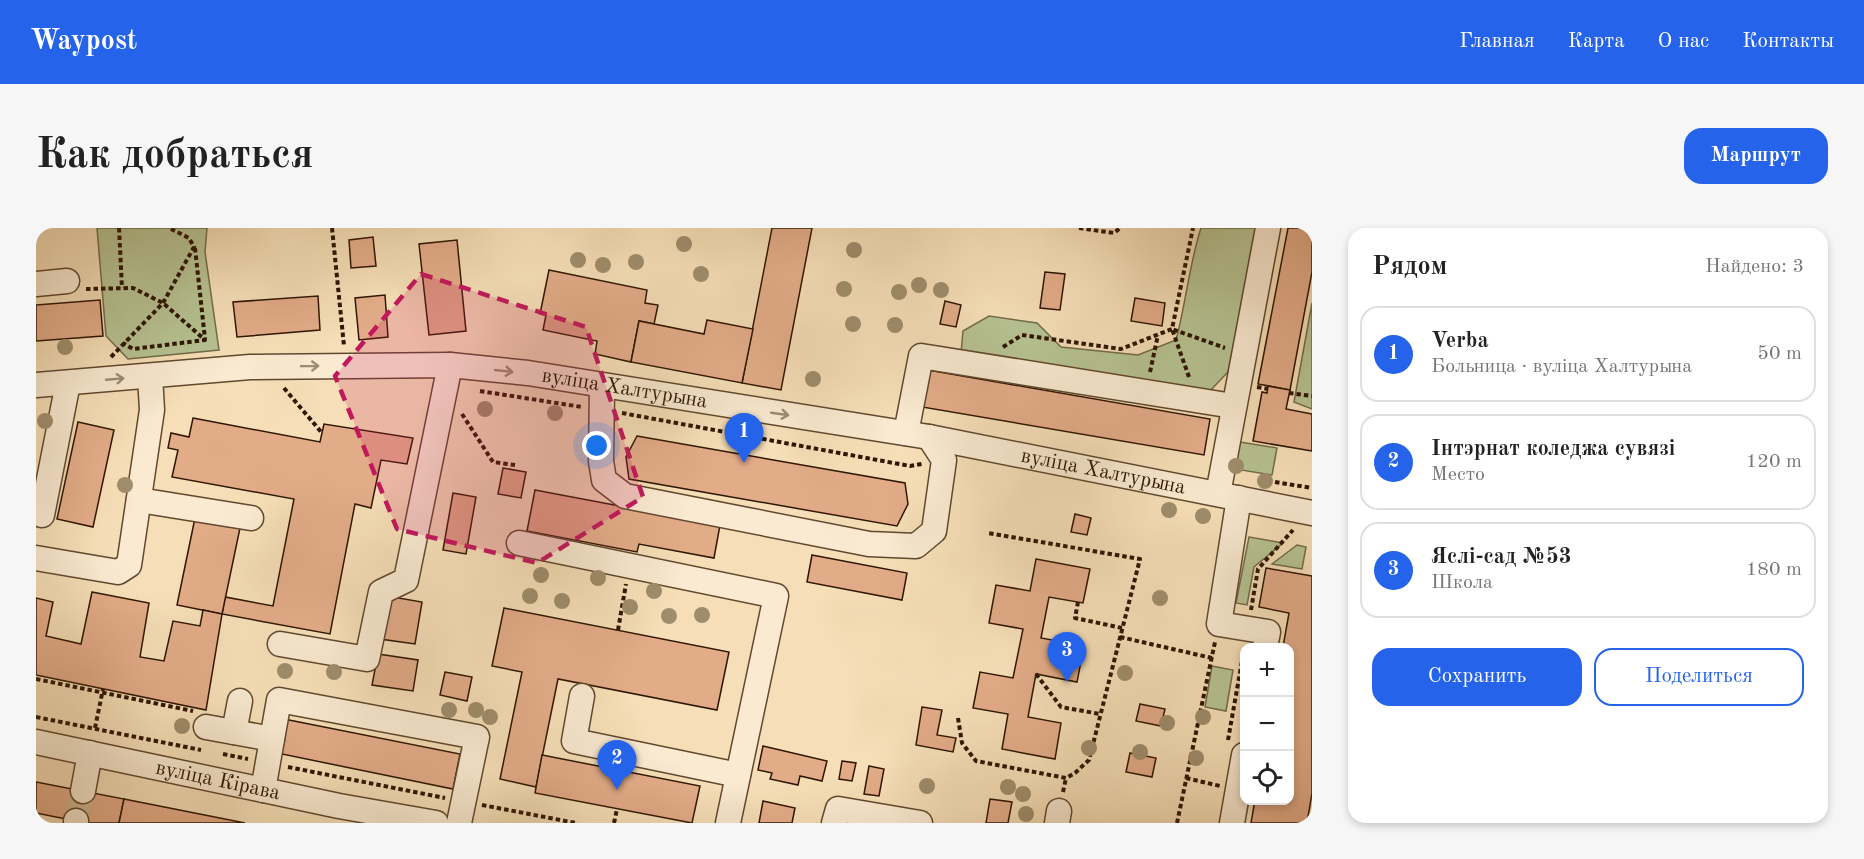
<!DOCTYPE html>
<html lang="ru">
<meta charset="utf-8">
<style>
:root{--surface:#fff;--page:#f6f6f6;--text:#222;--muted:#767676;--line:#e0e0e0;--accent:#2563eb}
body{margin:0;font-family:"Old Standard TT",serif;background:var(--page);color:var(--text)}
.controls{position:absolute;right:18px;bottom:18px;display:grid;overflow:hidden;border-radius:12px;box-shadow:0 3px 9px #0003}
.controls button{width:54px;height:54px;display:grid;place-items:center;padding:0;border:0;border-bottom:2px solid var(--line);background:var(--surface);color:var(--text);font:30px sans-serif}
.you{position:absolute;left:561px;top:218px;width:21px;height:21px;margin:-15px;border:4px solid #fff;border-radius:50%;background:#1a73e8;box-shadow:0 0 0 9px #1a73e833}
.badge{display:grid;place-items:center;width:39px;height:39px;border-radius:50%;background:var(--accent);color:#fff;font-size:20px;font-weight:700}
.pin{position:absolute;translate:-50% -50px;filter:drop-shadow(0 2px 3px #0008)}
.pin::after{content:'';position:absolute;top:32px;width:21px;height:18px;background:inherit;clip-path:polygon(0 0,100% 0,50% 100%)}
.list{margin:0;padding:0;list-style:none}
h2{display:flex;justify-content:space-between;align-items:center;height:78px;margin:0;padding:0 24px;font-size:26px}
h2 small{font-size:20px;font-weight:400;color:var(--muted)}
.list li{display:grid;grid-template-columns:39px 1fr auto;gap:18px;align-items:center;box-sizing:border-box;height:96px;margin:0 12px 12px;padding:0 12px;border:2px solid var(--line);border-radius:18px}
.list b{display:block;font-size:22px;white-space:nowrap}
.list p{margin:0;font-size:20px;white-space:nowrap;color:var(--muted)}
.list em{font-size:20px;font-style:normal;color:var(--muted)}
.actions{display:flex;gap:12px;padding:18px 24px}
.actions a{flex:1;padding:14px 0;border:2px solid var(--accent);border-radius:18px;text-align:center;font-size:21px;color:var(--accent)}
.actions .main{background:var(--accent);color:#fff}
.icon{flex:none;width:33px;height:33px;fill:none;stroke:currentColor;stroke-width:2;stroke-linecap:round;stroke-linejoin:round}
.map{position:relative;flex:none;width:1276px;height:595px;overflow:hidden;border-radius:18px}
header{display:flex;align-items:center;gap:36px;box-sizing:border-box;height:84px;padding:0 30px;background:var(--accent);color:#fff}
header strong{font-size:28px}
nav{display:flex;gap:33px;margin-inline-start:auto;font-size:21px}
.intro{display:flex;align-items:center;justify-content:space-between;box-sizing:border-box;height:144px;padding:0 36px}
h1{margin:0;font-size:42px}
.button{padding:15px 27px;border-radius:18px;background:var(--accent);color:#fff;font-size:21px;font-weight:700}
main{display:flex;gap:36px;padding:0 36px}
aside{flex:1;background:var(--surface);border-radius:18px;box-shadow:0 3px 9px #0003}
.map>svg:first-child{display:block}
.green{fill:#b7c393;stroke:#736c4a;stroke-width:1.5}
.building{fill:#e3ac89;stroke:#2f1600;stroke-width:1.5}
.lines{fill:none;stroke-linecap:round;stroke-linejoin:round}
.minor-tunnel{stroke:#ceb793;stroke-width:24;stroke-dasharray:24 12;stroke-linecap:butt}
.minor-casing{stroke:#61482e;stroke-width:27}
.path{stroke:#2f1600;stroke-width:4;stroke-dasharray:4.5 3;stroke-linecap:butt}
.minor{stroke:#f9ead1;stroke-width:24}
.tree{fill:#9f8d6b}
.oneway{stroke:#9e8b73}
.marked{fill:#c2185b;fill-opacity:0.2;stroke:#c2185b;stroke-width:4.5;stroke-dasharray:12 8;stroke-linejoin:round}
.labels{text-anchor:middle;dominant-baseline:central;stroke-width:5;stroke-linejoin:round;paint-order:stroke}
.street-label{font-size:21px;fill:#2f1600;stroke:#f9ead1}
</style>
<header>
<strong>Waypost</strong>
<nav><a>Главная</a><a>Карта</a><a>О нас</a><a>Контакты</a></nav>
</header>
<div class="intro"><h1>Как добраться</h1><a class="button">Маршрут</a></div>
<main>
<div class="map">
<svg width="1276" height="595" viewBox="0 0 1276 595">
<rect width="100%" height="100%" fill="#f6dfb8"/>
<filter id="stains"><feTurbulence type="fractalNoise" baseFrequency=".00333" numOctaves="4"/><feColorMatrix values="0 0 0 0 .2 0 0 0 0 .09 0 0 0 0 .02 0 0 0 .5 -.17"/></filter>
<radialGradient id="worn" r=".72"><stop offset=".6" stop-color="#630" stop-opacity="0"/><stop offset="1" stop-color="#630" stop-opacity=".3"/></radialGradient>
<!-- green -->
<g class="green">
<path d="M61,0H171L169,24L183,122L92,131L70,108Z"/>
<path d="M1165,0H1224L1192,144L1173,164L925,125L927,103L953,88L1001,95L1025,119L1102,127L1140,112C1150,75 1153,37 1165,0Z"/>
<path d="M1276,75V181L1258,174Z"/>
<path d="M1198,213L1241,220L1236,247L1193,240Z"/>
<path d="M1213,309L1247,315L1218,339L1211,377L1200,375Z"/>
<path d="M1261,317L1270,319L1266,341L1236,336Z"/>
<path d="M1176,438L1197,442L1190,483L1169,479Z"/>
</g>
<!-- building -->
<g class="building">
<path d="M736,0H776L745,162L706,155Z"/>
<path d="M1252,0H1276V44L1254,162L1222,156Z"/>
<path d="M337,9L340,38L315,40L313,12Z"/>
<path d="M421,12L430,103L393,107L383,16Z"/>
<path d="M513,42L611,62L609,75L622,77L618,96L603,93L595,134L559,126L561,113L507,102L510,87L504,86Z"/>
<path d="M1009,44L1029,46L1024,82L1004,80Z"/>
<path d="M349,67L352,109L323,112L319,70Z"/>
<path d="M282,68L284,102L201,109L197,74Z"/>
<path d="M1099,70L1129,75L1126,98L1095,93Z"/>
<path d="M64,72L67,108L0,113V77Z"/>
<path d="M909,73L925,77L920,99L904,96Z"/>
<path d="M671,92L717,101L706,155L595,134L603,93L668,106Z"/>
<path d="M892,142L1174,191L1168,227L886,179Z"/>
<path d="M1232,158L1254,162L1250,181L1276,186V223L1217,213L1226,164L1231,165Z"/>
<path d="M157,190L284,214L288,196L377,210L371,236L345,232L335,280L319,276L294,406L186,386L189,369L237,378L258,271L136,249L142,222L132,220L135,205L153,209Z"/>
<path d="M42,194L78,202L57,299L21,291Z"/>
<path d="M601,208L869,255L872,276L861,298L593,251L590,229Z"/>
<path d="M467,240L490,244L485,270L462,266Z"/>
<path d="M499,262L684,297L678,330L603,316L601,324L491,303Z"/>
<path d="M417,265L440,269L430,326L407,322Z"/>
<path d="M1039,286L1055,290L1051,307L1035,304Z"/>
<path d="M159,290L204,300L186,386L141,377Z"/>
<path d="M776,327L871,345L866,372L771,354Z"/>
<path d="M1000,331L1054,341L1047,375L1013,369L1005,410L1048,418L1041,454L1000,446L992,489L1025,495L1019,531L966,521L972,486L937,480L944,444L977,450L987,401L953,395L960,357L994,363Z"/>
<path d="M1230,340L1276,348V565L1271,595H1215L1219,572H1254V419H1247L1253,385L1223,379Z"/>
<path d="M56,364L113,375L104,429L128,433L137,393L164,398L167,382L186,386L170,482L0,447V370L17,374L10,408L45,416Z"/>
<path d="M351,368L386,374L379,416L344,411Z"/>
<path d="M468,380L693,424L681,482L522,451L500,559L464,551L486,444L456,438Z"/>
<path d="M342,426L382,432L377,463L336,457Z"/>
<path d="M409,444L436,449L431,473L404,467Z"/>
<path d="M1104,476L1129,481L1125,498L1100,493Z"/>
<path d="M886,479L906,482L901,507L920,510L917,524L880,517Z"/>
<path d="M248,491L424,526L417,561L241,525Z"/>
<path d="M727,518L791,533L786,553L764,548L762,557L734,551L736,545L722,542Z"/>
<path d="M1094,525L1120,530L1116,549L1090,544Z"/>
<path d="M506,527L664,558L656,595L499,565Z"/>
<path d="M806,533L820,535L816,553L803,551Z"/>
<path d="M833,538L848,541L843,568L828,566Z"/>
<path d="M0,554L88,571L83,595H50L0,585Z"/>
<path d="M88,571L209,595H83Z"/>
<path d="M954,571L976,574L972,595H950Z"/>
<path d="M727,573L759,580L756,595H723Z"/>
</g>
<g class="lines">
<!-- minor-tunnel -->
<path class="minor-tunnel" d="M40,593L47,563"/>
<!-- minor casing -->
<g class="minor-casing">
<g id="minor">
<path d="M0,56L31,53"/>
<path id="s1" d="M0,157L214,139L414,137L492,145L893,209L1276,285"/>
<path d="M566,158L565,233L568,252L589,268L833,316L880,318L898,303L908,232L893,209"/>
<path d="M870,205L885,128L1197,178"/>
<path d="M1182,266L1232,0"/>
<path d="M1203,270L1183,396L1232,404L1229,419"/>
<path d="M103,272L215,290"/>
<path d="M6,287L32,155"/>
<path d="M483,315L740,368L692,595"/>
<path d="M0,330L82,344L93,337L116,182L114,148"/>
<path d="M244,416L331,431L345,364L370,352L414,137"/>
<path d="M546,468L538,513L702,547"/>
<path d="M170,499L236,511"/>
<path d="M198,504L204,473"/>
<path id="s2" d="M0,514L303,578L400,595"/>
<path d="M227,562L243,472L441,509L423,595"/>
<path d="M47,563L54,525"/>
<path d="M40,595V593"/>
<path d="M798,595L802,581L884,595"/>
<path d="M1021,595L1023,583"/>
<path d="M1196,595L1208,527"/>
</g>
</g>
<!-- path -->
<g class="path">
<path d="M83,0L86,60"/>
<path d="M296,0L308,118"/>
<path d="M1043,0L1078,5L1084,0"/>
<path d="M159,20L169,111"/>
<path d="M50,61L97,60L127,75L169,112L97,121L87,115"/>
<path d="M967,119L986,107L1085,121L1136,101L1157,0"/>
<path d="M75,129L127,75L158,19L153,10L133,0"/>
<path d="M1114,144L1122,107"/>
<path d="M1153,149L1136,101L1189,120"/>
<path d="M1221,159L1232,161"/>
<path d="M248,160L286,205"/>
<path d="M444,163L546,179"/>
<path d="M1253,165L1276,168"/>
<path d="M586,185L874,238L886,236"/>
<path d="M426,186L457,234L479,237"/>
<path d="M1239,254L1276,260"/>
<path d="M1042,374L1039,390L1086,400"/>
<path d="M1215,382L1222,341L1257,302"/>
<path d="M582,402L590,356"/>
<path d="M1084,409L1176,430"/>
<path d="M1000,446L1025,479L1064,486"/>
<path d="M0,451L157,483"/>
<path d="M0,489L165,522"/>
<path d="M922,490L926,515L940,533L1030,550L1039,545L1053,532L1104,331L952,305"/>
<path d="M59,500L67,461"/>
<path d="M1192,512L1208,422"/>
<path d="M187,526L212,531"/>
<path d="M252,539L409,570"/>
<path d="M1150,550L1184,558"/>
<path d="M1027,564L1030,550"/>
<path d="M446,577L540,595"/>
<path d="M578,595L581,581"/>
<path d="M1141,595L1179,414"/>
</g>
<!-- minor -->
<use href="#minor" class="minor"/>
</g>
<!-- trees -->
<g class="tree">
<circle cx="648" cy="16" r="8"/>
<circle cx="818" cy="22" r="8"/>
<circle cx="542" cy="32" r="8"/>
<circle cx="600" cy="34" r="8"/>
<circle cx="567" cy="37" r="8"/>
<circle cx="665" cy="46" r="8"/>
<circle cx="883" cy="57" r="8"/>
<circle cx="808" cy="61" r="8"/>
<circle cx="905" cy="62" r="8"/>
<circle cx="863" cy="64" r="8"/>
<circle cx="817" cy="96" r="8"/>
<circle cx="859" cy="97" r="8"/>
<circle cx="29" cy="119" r="8"/>
<circle cx="777" cy="151" r="8"/>
<circle cx="449" cy="181" r="8"/>
<circle cx="519" cy="185" r="8"/>
<circle cx="9" cy="193" r="8"/>
<circle cx="1200" cy="238" r="8"/>
<circle cx="1229" cy="253" r="8"/>
<circle cx="89" cy="257" r="8"/>
<circle cx="1133" cy="282" r="8"/>
<circle cx="1167" cy="288" r="8"/>
<circle cx="505" cy="347" r="8"/>
<circle cx="562" cy="350" r="8"/>
<circle cx="618" cy="363" r="8"/>
<circle cx="494" cy="368" r="8"/>
<circle cx="1124" cy="370" r="8"/>
<circle cx="526" cy="373" r="8"/>
<circle cx="594" cy="379" r="8"/>
<circle cx="666" cy="387" r="8"/>
<circle cx="633" cy="388" r="8"/>
<circle cx="249" cy="443" r="8"/>
<circle cx="298" cy="444" r="8"/>
<circle cx="1089" cy="445" r="8"/>
<circle cx="413" cy="482" r="8"/>
<circle cx="440" cy="482" r="8"/>
<circle cx="454" cy="489" r="8"/>
<circle cx="1167" cy="489" r="8"/>
<circle cx="1131" cy="495" r="8"/>
<circle cx="146" cy="498" r="8"/>
<circle cx="1053" cy="520" r="8"/>
<circle cx="1104" cy="524" r="8"/>
<circle cx="1160" cy="530" r="8"/>
<circle cx="891" cy="558" r="8"/>
<circle cx="972" cy="559" r="8"/>
<circle cx="987" cy="566" r="8"/>
<circle cx="990" cy="586" r="8"/>
</g>
<!-- one-way arrows -->
<defs><path id="oneway-shaft" d="M-6 0H5M1.5-3L5.5 0L1.5 3" fill="none" stroke-width="1.6" stroke-linecap="round" stroke-linejoin="round" transform="scale(1.5)"/></defs>
<g class="oneway">
<use href="#oneway-shaft" transform="translate(274 138) rotate(-1)"/>
<use href="#oneway-shaft" transform="translate(468 143) rotate(6)"/>
<use href="#oneway-shaft" transform="translate(79 151) rotate(-5)"/>
<use href="#oneway-shaft" transform="translate(744 186) rotate(8)"/>
</g>
<!-- marked area -->
<path class="marked" d="M385,46L550,99L607,269L501,335L361,301L299,148Z"/>
<g class="labels">
<!-- street labels -->
<g class="street-label">
<text stroke="none"><textPath href="#s1" startOffset="591">вуліца Халтурына</textPath></text>
<text stroke="none"><textPath href="#s1" startOffset="1077">вуліца Халтурына</textPath></text>
<text stroke="none"><textPath href="#s2" startOffset="186">вуліца Кірава</textPath></text>
</g>
</g>
<rect width="100%" height="100%" filter="url(#stains)"/>
<rect width="100%" height="100%" fill="url(#worn)"/>
</svg>
<div class="controls">
<button>+</button>
<button>−</button>
<button><svg class="icon" aria-label="locate" viewBox="0 0 24 24"><circle cx="12" cy="12" r="6"/><path d="M12 2v4M12 18v4M2 12h4M18 12h4"/></svg></button>
</div>
<div class="you"></div>
<div class="pin badge" style="left:708px;top:235px">1</div>
<div class="pin badge" style="left:581px;top:562px">2</div>
<div class="pin badge" style="left:1031px;top:454px">3</div>
</div>
<aside>
<h2>Рядом<small>Найдено: 3</small></h2>
<ul class="list">
<li><span class="badge">1</span><div><b>Verba</b><p>Больница · вуліца Халтурына</p></div><em>50 m</em></li>
<li><span class="badge">2</span><div><b>Інтэрнат коледжа сувязі</b><p>Место</p></div><em>120 m</em></li>
<li><span class="badge">3</span><div><b>Яслі-сад №53</b><p>Школа</p></div><em>180 m</em></li>
</ul>
<div class="actions"><a class="main">Сохранить</a><a>Поделиться</a></div>
</aside>
</main>
